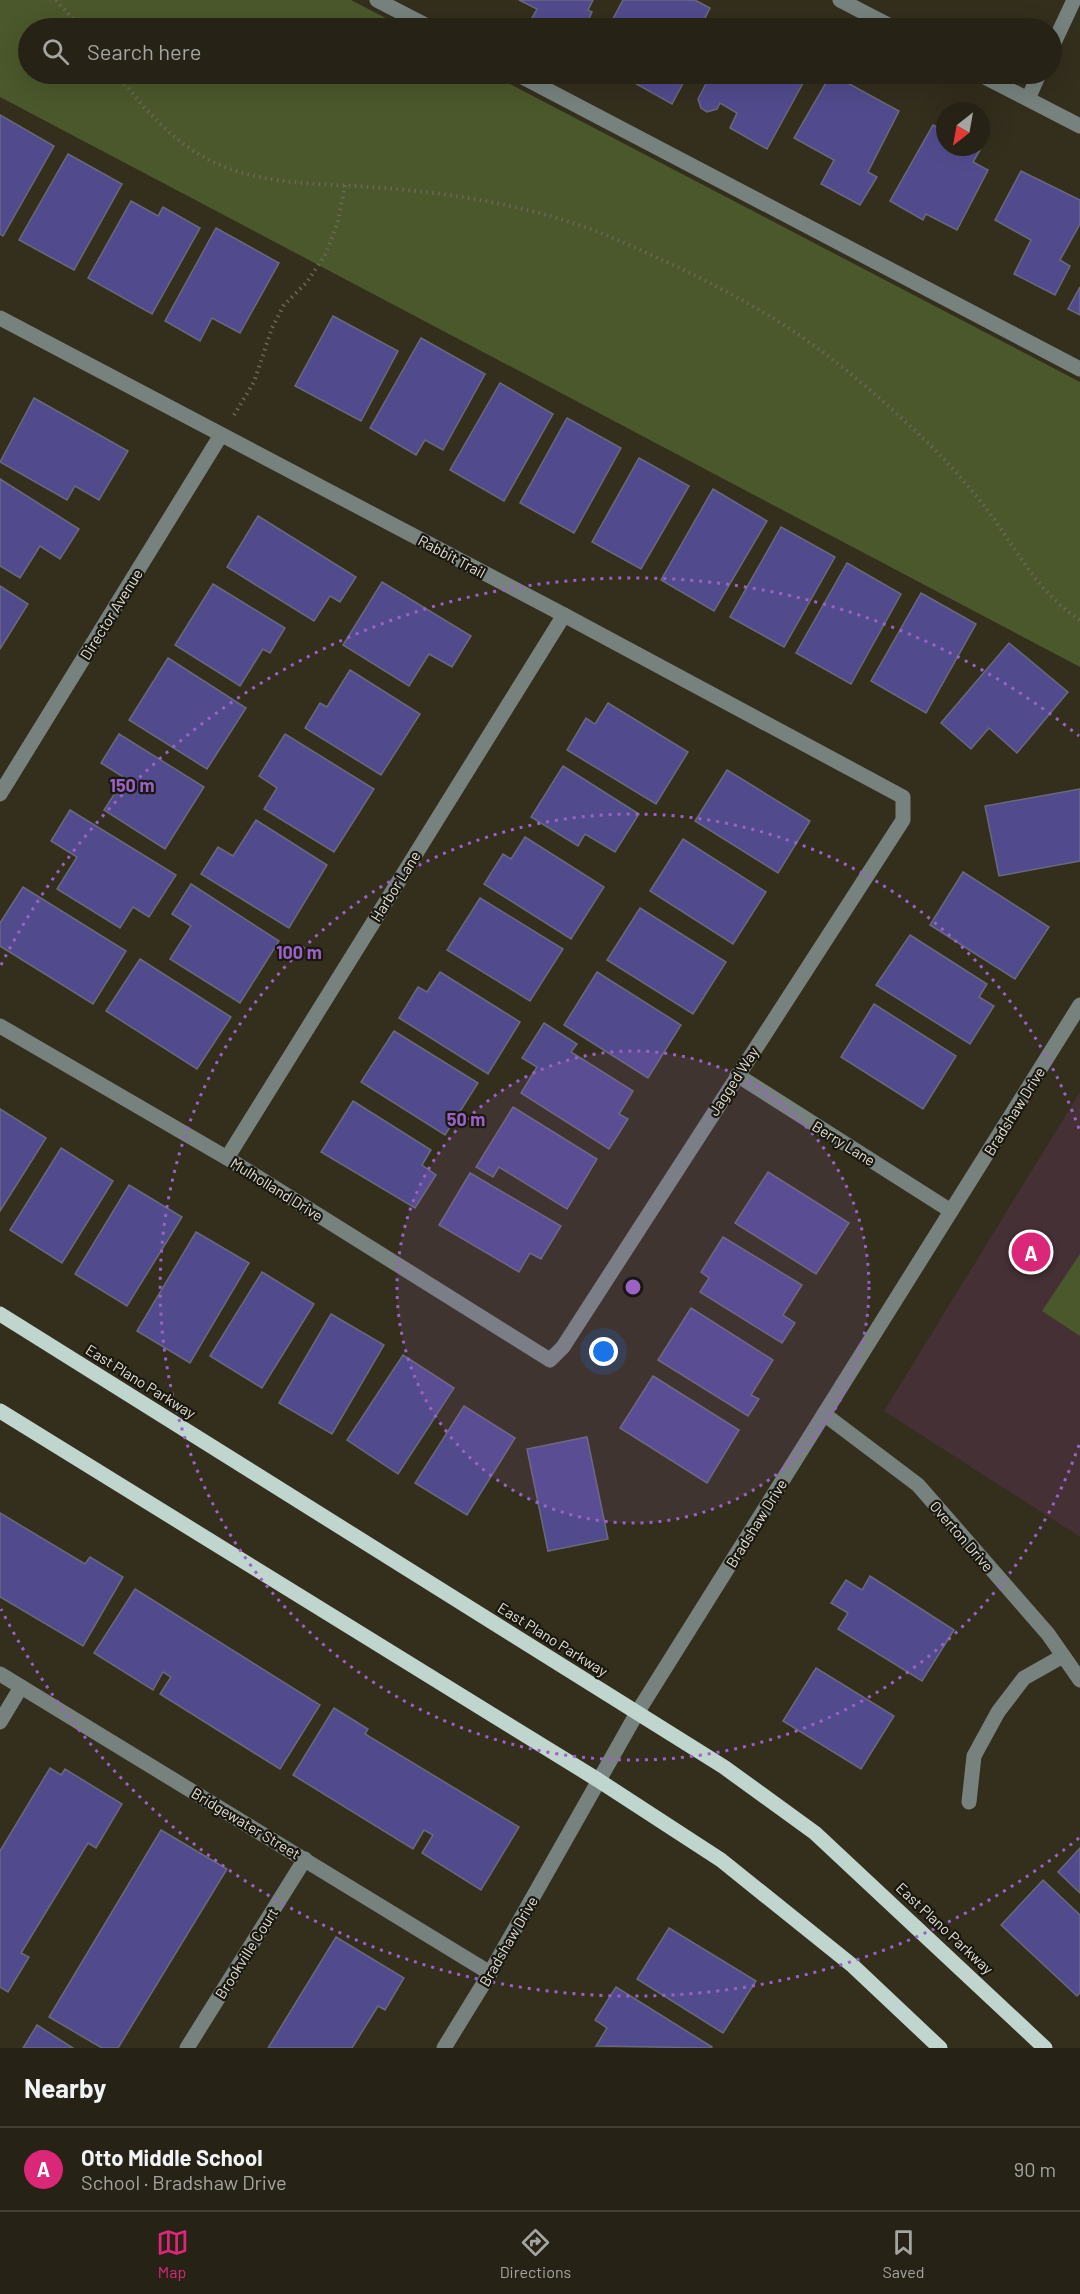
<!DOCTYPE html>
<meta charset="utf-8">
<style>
:root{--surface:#272216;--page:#332f23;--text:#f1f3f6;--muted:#a4a4a1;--line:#433f35;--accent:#db2777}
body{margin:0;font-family:Barlow,sans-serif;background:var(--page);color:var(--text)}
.compass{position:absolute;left:936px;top:102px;width:54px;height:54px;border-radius:50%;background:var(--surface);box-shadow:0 6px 24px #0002;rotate:211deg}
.you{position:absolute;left:604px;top:1352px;width:21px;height:21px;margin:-15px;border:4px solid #fff;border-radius:50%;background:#1a73e8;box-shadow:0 0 0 9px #1a73e833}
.badge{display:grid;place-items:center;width:39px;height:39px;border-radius:50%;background:var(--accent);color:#fff;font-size:20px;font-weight:700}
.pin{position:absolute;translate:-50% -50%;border:3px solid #fff;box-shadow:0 2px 6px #0006}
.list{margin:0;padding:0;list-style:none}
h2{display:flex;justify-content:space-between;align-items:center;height:78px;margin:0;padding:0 24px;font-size:26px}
h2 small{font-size:20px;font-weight:400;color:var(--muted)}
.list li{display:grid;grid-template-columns:39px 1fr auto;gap:18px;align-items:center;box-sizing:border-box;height:84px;padding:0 24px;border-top:2px solid var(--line)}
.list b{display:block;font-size:22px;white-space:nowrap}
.list p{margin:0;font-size:20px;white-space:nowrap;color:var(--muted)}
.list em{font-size:20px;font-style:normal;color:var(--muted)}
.icon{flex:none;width:33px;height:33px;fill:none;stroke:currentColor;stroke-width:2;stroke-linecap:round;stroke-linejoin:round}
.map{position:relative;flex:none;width:1080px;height:2048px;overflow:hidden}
.search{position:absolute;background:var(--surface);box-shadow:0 6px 24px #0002;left:18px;right:18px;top:18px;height:66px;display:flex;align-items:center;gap:15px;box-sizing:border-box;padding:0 21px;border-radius:33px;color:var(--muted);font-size:22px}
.sheet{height:162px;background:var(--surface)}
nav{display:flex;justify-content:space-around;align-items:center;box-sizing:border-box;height:84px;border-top:2px solid var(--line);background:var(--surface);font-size:16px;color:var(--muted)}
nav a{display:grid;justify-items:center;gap:3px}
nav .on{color:var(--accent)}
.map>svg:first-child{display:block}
.education{fill:#443035}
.green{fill:#4b582b}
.building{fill:#514b8d;stroke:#69697d;stroke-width:1.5}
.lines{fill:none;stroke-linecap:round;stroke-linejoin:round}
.path{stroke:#6b6657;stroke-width:4;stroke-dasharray:1.5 4.5;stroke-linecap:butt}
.minor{stroke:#77827e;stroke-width:15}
.major{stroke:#c0d5ce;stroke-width:15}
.ring{fill:none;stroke:#9a62c5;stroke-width:3;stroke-dasharray:3 6}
.labels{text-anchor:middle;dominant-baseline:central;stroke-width:4.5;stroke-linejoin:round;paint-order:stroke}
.street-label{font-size:15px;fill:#e2dfd4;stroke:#19170f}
.centre{fill:#9a62c5;stroke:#19170f;stroke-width:3}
.ring-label{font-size:18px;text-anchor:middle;font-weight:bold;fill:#9a62c5;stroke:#19170f;stroke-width:4.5;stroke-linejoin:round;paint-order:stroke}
</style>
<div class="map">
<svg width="1080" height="2048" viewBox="0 0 1080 2048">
<rect width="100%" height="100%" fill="#342e1d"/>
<!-- education -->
<path class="education" d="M1080,1092V1537L884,1411Z"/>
<!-- green -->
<g class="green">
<path d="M0,0H351L405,28H28V74H491L1080,382V667L0,97Z"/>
<path d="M1080,1254V1336L1042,1311Z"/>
</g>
<!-- building -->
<g class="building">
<path d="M519,0H593L588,10L592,12L588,21L595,25L592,28H533L528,25L537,9Z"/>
<path d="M623,0H695L710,8L702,24L705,28H608Z"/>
<path d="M635,74H688L672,104L631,81Z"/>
<path d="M711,74H808L767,149L730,128L737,113L720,103L717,109L707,112L701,108L698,99Z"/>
<path d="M831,74L899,111L868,172L877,177L860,205L821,184L834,160L794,138Z"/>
<path d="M0,115L54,146L3,236L0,234Z"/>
<path d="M933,125L945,131V147H975L980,150L973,162L988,170L957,230L926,214L923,220L890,201Z"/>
<path d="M68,154L122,184L74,270L19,240Z"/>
<path d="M1021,171L1080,200V224L1060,260L1070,266L1055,295L1014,274L1031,240L995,220Z"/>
<path d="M131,201L158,216L163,207L200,228L152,314L88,278Z"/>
<path d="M216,228L279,263L240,333L212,318L200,341L165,321Z"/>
<path d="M1080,287V315L1068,309Z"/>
<path d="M333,316L398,351L361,421L295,386Z"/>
<path d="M421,338L485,374L443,450L425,440L416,455L370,428Z"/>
<path d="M500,383L553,414L504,501L450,470Z"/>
<path d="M34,398L128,451L99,500L75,486L67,500L0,462Z"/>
<path d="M567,418L621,448L574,533L520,503Z"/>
<path d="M639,458L689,486L641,569L592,542Z"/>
<path d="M0,479L79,529L60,559L40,546L20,578L0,566Z"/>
<path d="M713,489L767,521L714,611L661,580Z"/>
<path d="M258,516L356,577L340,602L330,596L314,621L227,567Z"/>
<path d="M781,527L835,557L784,647L730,617Z"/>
<path d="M847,563L901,594L851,684L796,653Z"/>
<path d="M382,582L471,636L452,667L429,654L409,686L343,645Z"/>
<path d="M213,584L285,628L270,653L263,649L240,686L175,645Z"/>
<path d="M0,586L28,604L0,649Z"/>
<path d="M921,593L976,624L926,713L871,681Z"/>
<path d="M1009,643L1068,692L1017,753L989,728L971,749L941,723Z"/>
<path d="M168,658L246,708L207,769L129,720Z"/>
<path d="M350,670L420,714L381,775L305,728L320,703L327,707Z"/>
<path d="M608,703L688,752L656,804L567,750L586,718L595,724Z"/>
<path d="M119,734L204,787L165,849L104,810L125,778L101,763Z"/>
<path d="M285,734L374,789L334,852L264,809L277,788L259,776Z"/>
<path d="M563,766L639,814L615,852L585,834L578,846L531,817Z"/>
<path d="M727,770L810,821L778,873L695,821Z"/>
<path d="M1080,789V861L999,876L985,806Z"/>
<path d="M70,810L176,875L149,917L133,907L120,928L57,889L77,857L51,841Z"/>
<path d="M256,820L327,865L289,928L201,874L218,847L233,856Z"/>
<path d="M525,837L604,887L571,939L484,884L503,854L511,859Z"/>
<path d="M683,839L766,892L733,944L650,891Z"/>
<path d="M963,872L1049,927L1015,979L930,925Z"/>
<path d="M191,884L279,941L240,1003L170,959L191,926L172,914Z"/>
<path d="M23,887L126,951L93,1004L0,946V923Z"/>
<path d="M480,898L563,949L530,1001L447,950Z"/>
<path d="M640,908L726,962L693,1014L607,960Z"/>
<path d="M910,935L987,984L979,997L994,1006L970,1044L876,985Z"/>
<path d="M140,959L231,1017L197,1069L106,1011Z"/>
<path d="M440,972L520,1022L488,1074L399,1018L418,987L427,992Z"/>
<path d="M597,972L681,1025L648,1078L564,1025Z"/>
<path d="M874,1004L956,1056L923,1109L841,1057Z"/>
<path d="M544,1023L577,1044L571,1052L633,1091L619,1114L628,1119L609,1149L521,1093L537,1067L522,1058Z"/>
<path d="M394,1031L478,1083L445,1135L361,1082Z"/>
<path d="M353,1101L431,1150L422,1165L436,1175L415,1208L321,1152Z"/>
<path d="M513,1107L597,1159L567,1209L499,1167L493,1177L476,1167Z"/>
<path d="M0,1109L46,1138L0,1211Z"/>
<path d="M61,1148L113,1181L62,1263L10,1230Z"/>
<path d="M768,1172L849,1223L816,1274L735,1223Z"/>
<path d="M470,1173L561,1226L541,1259L530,1253L519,1272L439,1225Z"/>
<path d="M129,1185L182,1217L127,1306L75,1274Z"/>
<path d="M196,1232L249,1263L190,1363L137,1331Z"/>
<path d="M723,1237L802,1285L783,1315L795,1323L782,1343L700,1292L709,1278L701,1272Z"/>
<path d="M262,1272L314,1304L262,1388L210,1356Z"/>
<path d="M691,1308L773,1360L751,1395L759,1399L748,1416L658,1360Z"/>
<path d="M331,1314L384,1345L332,1434L279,1403Z"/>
<path d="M403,1355L454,1388L398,1474L347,1440Z"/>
<path d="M653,1376L739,1430L707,1483L620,1428Z"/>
<path d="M464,1406L515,1438L467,1515L415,1483Z"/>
<path d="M587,1437L608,1539L548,1551L527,1449Z"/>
<path d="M0,1513L85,1564L90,1557L123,1577L83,1646L0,1597Z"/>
<path d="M870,1576L954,1630L922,1681L838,1629L848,1613L831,1603L846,1580L862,1590Z"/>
<path d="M135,1589L320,1705L280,1769L160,1694L171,1677L163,1672L153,1690L94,1653Z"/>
<path d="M816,1668L894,1716L861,1769L783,1721Z"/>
<path d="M334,1708L368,1729L365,1734L519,1827L481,1890L422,1853L433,1835L424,1830L413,1849L293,1775Z"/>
<path d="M50,1768L61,1775L65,1769L122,1804L96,1848L88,1843L21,1953L29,1957L8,1992L0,1987V1851Z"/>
<path d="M161,1830L227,1869L118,2048H102L49,2017Z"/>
<path d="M1080,1848V1893L1058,1872Z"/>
<path d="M1043,1880L1080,1915V1993L1077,1996L1001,1925Z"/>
<path d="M669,1928L756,1981L723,2033L637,1979Z"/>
<path d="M336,1937L404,1978L385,2010L378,2006L352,2048H268Z"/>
<path d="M616,1987L712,2047L711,2048L596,2046L607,2028L595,2020Z"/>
<path d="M37,2025L73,2048H23Z"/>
</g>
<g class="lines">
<!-- path -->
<g class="path">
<path d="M56,0L81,28"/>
<path d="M117,74C144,108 169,139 209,160C262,187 327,183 385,188C458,194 537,207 606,235C667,261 731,291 787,327C842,363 895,410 942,457C959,475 976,495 991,515C1018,552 1040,595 1080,620"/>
<path d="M234,415L254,382L272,328L284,305L307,282L325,255L338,222L345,185"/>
</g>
<!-- minor -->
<g class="minor">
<path d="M377,0L431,28"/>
<path d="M840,0L894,28"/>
<path d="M1052,47L1074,0"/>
<path d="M517,74L1080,369"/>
<path d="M979,74L1080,126"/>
<path d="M1028,99L1039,74"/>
<path d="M0,318L564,615L903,797V820L563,1347L550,1360L227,1158L0,1026"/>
<path d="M0,794L221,435"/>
<path d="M737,1075L951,1211"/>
<path d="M227,1158L564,615"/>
<path d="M824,1414L918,1485L1048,1634L1080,1680"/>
<path d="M0,1674L490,1973"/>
<path d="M0,1722L21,1687"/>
<path d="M969,1802L974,1756L998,1712L1024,1678L1063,1656"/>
<path d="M187,2048L305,1859"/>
<path d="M444,2048L490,1973L637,1713L1080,1005"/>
</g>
<!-- major -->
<g class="major">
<path d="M0,1314L724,1767L815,1833L1045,2048"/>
<path d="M0,1411L598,1780L721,1860L853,1966L940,2048"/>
</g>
</g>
<!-- distance rings -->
<circle cx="633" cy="1287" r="236" fill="#9a62c5" fill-opacity=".12"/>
<g class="ring">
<circle cx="633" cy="1287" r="236"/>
<path d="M1079 1445A473 473 0 1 1 1079 1129"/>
<path d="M1079 1838A709 709 0 0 1 1 1609M1 965A709 709 0 0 1 1079 736"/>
</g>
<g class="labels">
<!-- street labels -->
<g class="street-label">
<text transform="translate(452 556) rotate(28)">Rabbit Trail</text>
<text transform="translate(111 614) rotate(-58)">Director Avenue</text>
<text transform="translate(395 886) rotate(-58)">Harbor Lane</text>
<text transform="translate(733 1081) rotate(-57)">Jagged Way</text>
<text transform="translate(1014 1111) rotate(-58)">Bradshaw Drive</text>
<text transform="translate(844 1143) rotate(32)">Berry Lane</text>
<text transform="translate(277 1189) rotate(32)">Mulholland Drive</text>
<text transform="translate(141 1381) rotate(32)">East Plano Parkway</text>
<text transform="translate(756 1523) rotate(-58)">Bradshaw Drive</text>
<text transform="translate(962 1536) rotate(49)">Overton Drive</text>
<text transform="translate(553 1639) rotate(32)">East Plano Parkway</text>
<text transform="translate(246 1823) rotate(31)">Bridgewater Street</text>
<text transform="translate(945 1928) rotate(43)">East Plano Parkway</text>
<text transform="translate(508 1941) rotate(-60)">Bradshaw Drive</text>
<text transform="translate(246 1953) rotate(-58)">Brookville Court</text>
</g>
</g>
<circle cx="633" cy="1287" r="9" class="centre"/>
<g class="ring-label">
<text x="132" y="792">150 m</text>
<text x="299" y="959">100 m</text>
<text x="466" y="1126">50 m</text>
</g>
</svg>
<svg class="compass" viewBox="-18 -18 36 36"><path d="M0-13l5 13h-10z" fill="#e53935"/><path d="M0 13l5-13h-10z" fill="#a4a4a1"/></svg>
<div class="you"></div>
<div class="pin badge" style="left:1031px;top:1252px">A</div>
<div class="search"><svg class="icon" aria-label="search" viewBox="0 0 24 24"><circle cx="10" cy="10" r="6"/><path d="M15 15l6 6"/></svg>Search here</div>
</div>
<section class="sheet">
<h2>Nearby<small></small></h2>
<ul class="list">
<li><span class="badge">A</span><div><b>Otto Middle School</b><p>School · Bradshaw Drive</p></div><em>90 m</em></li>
</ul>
</section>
<nav>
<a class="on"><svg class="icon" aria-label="map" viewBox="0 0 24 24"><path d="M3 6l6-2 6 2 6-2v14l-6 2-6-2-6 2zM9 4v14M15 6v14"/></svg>Map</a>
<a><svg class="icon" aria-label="directions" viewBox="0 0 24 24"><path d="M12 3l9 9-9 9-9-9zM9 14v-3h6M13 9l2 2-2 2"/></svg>Directions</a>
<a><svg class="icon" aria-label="saved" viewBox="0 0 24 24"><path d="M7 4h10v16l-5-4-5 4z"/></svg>Saved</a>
</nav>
